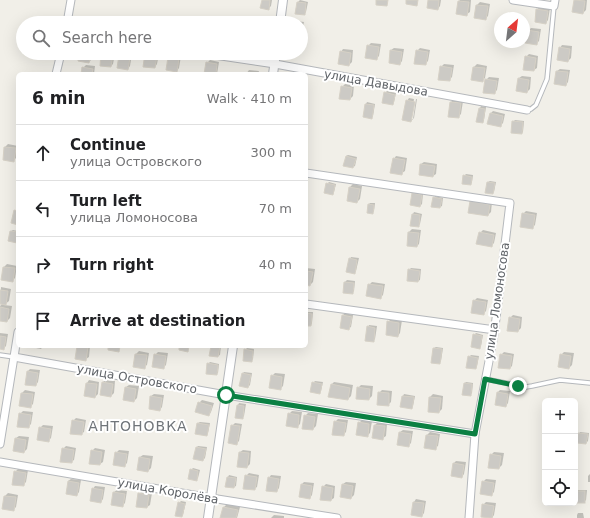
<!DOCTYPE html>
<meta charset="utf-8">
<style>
:root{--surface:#fff;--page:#f2f2f2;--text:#202124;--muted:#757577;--line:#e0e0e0}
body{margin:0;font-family:"DejaVu Sans",sans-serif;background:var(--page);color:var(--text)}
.controls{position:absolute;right:12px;bottom:12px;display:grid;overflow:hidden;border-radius:6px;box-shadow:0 4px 16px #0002}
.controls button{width:36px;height:36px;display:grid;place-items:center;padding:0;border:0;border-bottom:1px solid var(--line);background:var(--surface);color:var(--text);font:20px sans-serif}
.compass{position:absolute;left:494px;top:12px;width:36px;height:36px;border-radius:50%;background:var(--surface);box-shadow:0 4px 16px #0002;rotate:28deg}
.stop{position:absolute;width:12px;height:12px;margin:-9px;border:3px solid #0b8043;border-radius:50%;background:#fff}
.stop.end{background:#0b8043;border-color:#fff;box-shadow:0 1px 4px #0008}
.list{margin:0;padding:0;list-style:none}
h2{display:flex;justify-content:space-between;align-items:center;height:52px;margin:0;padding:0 16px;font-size:17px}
h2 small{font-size:13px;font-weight:400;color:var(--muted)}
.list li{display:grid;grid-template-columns:26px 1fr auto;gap:12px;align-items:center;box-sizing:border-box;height:56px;padding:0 16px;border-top:1px solid var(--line)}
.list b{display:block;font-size:15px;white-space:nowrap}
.list p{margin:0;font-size:13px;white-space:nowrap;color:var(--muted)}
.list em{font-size:13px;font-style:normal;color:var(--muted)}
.icon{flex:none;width:22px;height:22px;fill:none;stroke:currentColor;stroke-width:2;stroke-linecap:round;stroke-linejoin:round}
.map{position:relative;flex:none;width:590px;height:518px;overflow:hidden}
.search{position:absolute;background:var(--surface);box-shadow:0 4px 16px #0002;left:16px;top:16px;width:292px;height:44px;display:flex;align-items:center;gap:10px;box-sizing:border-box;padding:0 14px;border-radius:22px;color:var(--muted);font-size:15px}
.panel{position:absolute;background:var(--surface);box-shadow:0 4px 16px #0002;left:16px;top:72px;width:292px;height:276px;border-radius:6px}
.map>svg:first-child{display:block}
.shadow{fill:#0003}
.building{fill:#cccac5;stroke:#d6d1c6}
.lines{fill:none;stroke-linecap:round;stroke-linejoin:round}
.service-casing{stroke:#b5b8bc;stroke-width:5.5}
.minor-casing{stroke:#b5b8bc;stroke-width:9}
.tertiary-casing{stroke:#b5b8bc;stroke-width:10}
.service{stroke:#fff;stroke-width:3.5}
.minor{stroke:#fff;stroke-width:7}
.tertiary{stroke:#fff;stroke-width:8}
.route{stroke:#0b8043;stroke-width:5}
.labels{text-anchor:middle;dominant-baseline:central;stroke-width:4;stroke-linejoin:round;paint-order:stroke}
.street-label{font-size:12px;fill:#5f6368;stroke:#fff}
.quarter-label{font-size:14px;letter-spacing:1px;fill:#70757a;stroke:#fff}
</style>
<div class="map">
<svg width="590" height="518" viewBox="0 0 590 518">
<rect width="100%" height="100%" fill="#f1efe8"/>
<!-- shadow -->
<g class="shadow">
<path d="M263,0H272L271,6L268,9Z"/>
<path d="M300,0L308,2L306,12L304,14L296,13L298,2Z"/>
<path d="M429,0H441L440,6L438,9Z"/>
<path d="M460,0H471L470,12L467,14L459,1Z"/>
<path d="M575,0H587L586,10L583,13L573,11Z"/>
<path d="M480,2L490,4L488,16L485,19L477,5Z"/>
<path d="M540,7L550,8L548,20L546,23L537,9Z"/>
<path d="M177,20L185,22V23H174Z"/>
<path d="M296,21L304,22L301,34V23H294Z"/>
<path d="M531,28L541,29L539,41L536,44L528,31Z"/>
<path d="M371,43L381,44L379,56L376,59L368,46Z"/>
<path d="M562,45L572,46L571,58L568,61L560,48Z"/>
<path d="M394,48L404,49L402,61L400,64L391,50Z"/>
<path d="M420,48L430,50L428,61L425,64L417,51Z"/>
<path d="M343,49L353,50L352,62L349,65L341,52Z"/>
<path d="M80,53H93L92,59L89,62Z"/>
<path d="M102,53H115L113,64L111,66L101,65Z"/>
<path d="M122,53L132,54L130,66L128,69L120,56Z"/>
<path d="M147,53H159L157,64L155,67L146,54Z"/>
<path d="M289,53H299L298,55Z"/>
<path d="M171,54L181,56L179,68L177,71L169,57Z"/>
<path d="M529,54L538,56L537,68L534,70L526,57Z"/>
<path d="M210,60L219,62L217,74H205L207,63Z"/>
<path d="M444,64L454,65L452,77L449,80L441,67Z"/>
<path d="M477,64L487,66L485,78L482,81L474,67Z"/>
<path d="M86,65L95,66L94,74H82L83,68Z"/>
<path d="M560,69L570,70L568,82L566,85L557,71Z"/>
<path d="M249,70L259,71L258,74H246Z"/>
<path d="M522,76L531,77L530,89L527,92L519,78Z"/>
<path d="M489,77L499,78L497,90L494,93L486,80Z"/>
<path d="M345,84L354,85L353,96L350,99L342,87Z"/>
<path d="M387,91L396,93L394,102L393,104L385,93Z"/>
<path d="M409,98L414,99L411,119H413L411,121L407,101Z"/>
<path d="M416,99H417L414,118L413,119Z"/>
<path d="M454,99L463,101L461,114L458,117L451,102Z"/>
<path d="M367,102L375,104L373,116L372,117L364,116L366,104Z"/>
<path d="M481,106L486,107L484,120L483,122L480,108Z"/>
<path d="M493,111L505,114L503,123L500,126L490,114Z"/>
<path d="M515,120L524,121L523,132L522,133L513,122Z"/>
<path d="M8,144L18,146L16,158L14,160L4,159L5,147Z"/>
<path d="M348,155L357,157L355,166L353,167L346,156Z"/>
<path d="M396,156L407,158L405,171L402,173L394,159Z"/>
<path d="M424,162L437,164L436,174L433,176L421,164Z"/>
<path d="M466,174L473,175L472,182L471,184L464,176Z"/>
<path d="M490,181L496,182L494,192L492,193L488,182Z"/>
<path d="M329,182L336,184L334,192L333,194L327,184Z"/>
<path d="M353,184L362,186L360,199L357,202L350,187Z"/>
<path d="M415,192L423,194L422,204L420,206L413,194Z"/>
<path d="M435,196L443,198L442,206L440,207L434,198Z"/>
<path d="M473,199L492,202L491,212L488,215L471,202Z"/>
<path d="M370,203H375L374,211L372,213L369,204Z"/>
<path d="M526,211L537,213L535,225L532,228L523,214Z"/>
<path d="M414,212L422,214L420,224L418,226L411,225L413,214Z"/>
<path d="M412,229L421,230L419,244L417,246L408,245L409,232Z"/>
<path d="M13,230L18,231V241L17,242L11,231Z"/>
<path d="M483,230L496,233L494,243L491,246L480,233Z"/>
<path d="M351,257L359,258L356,271L354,273L350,259Z"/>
<path d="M7,264L17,266L15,278L12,281L4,267Z"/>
<path d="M306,268L315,269L313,282L310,285L306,284Z"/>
<path d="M411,268L421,269L420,280L418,281L409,270Z"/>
<path d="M347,280L355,281L354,291L352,293L344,292L345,282Z"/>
<path d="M372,282L385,284L383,295L380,298L369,285Z"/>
<path d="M1,287L11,289L9,301L4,305L12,306L10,318L7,321L0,320V306L3,303H0Z"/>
<path d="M477,298L488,300L486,311L483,314L474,301Z"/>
<path d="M306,312H313L312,323L311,325H306Z"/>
<path d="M345,313L353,315L351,327L349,328L341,327L343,315Z"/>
<path d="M513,315L522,317L521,328L518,331L510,318Z"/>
<path d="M391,319L402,320L400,333L398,336L388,322Z"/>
<path d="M369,325L377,326L375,339L373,341L368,327Z"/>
<path d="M0,333L8,334L6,346L3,349L0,348Z"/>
<path d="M476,333L483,335L481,346L479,348L474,335Z"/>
<path d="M31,346H43L41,349L31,347Z"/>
<path d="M78,346H90L89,357L86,359L76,358Z"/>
<path d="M212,346H221L220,355L218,356Z"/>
<path d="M436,347L443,348L441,361L439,363L434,348Z"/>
<path d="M247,348L254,349L253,359L251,361L245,350Z"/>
<path d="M139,351L149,353L147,365L144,367L134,366L136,354Z"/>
<path d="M158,352L168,353L166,365L163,368L155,355Z"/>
<path d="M504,352L514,354L512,366L510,368L501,355Z"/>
<path d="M564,352L574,353L572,365L569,368L561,355Z"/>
<path d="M471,355L479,356L477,366L476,368L469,357Z"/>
<path d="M210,362L219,364L218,373L216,374L208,364Z"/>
<path d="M30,369L40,370L38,382L36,385L27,372Z"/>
<path d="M244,372L252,373L250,385L248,387L243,373Z"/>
<path d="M275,373L285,374L283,386L280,389L272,376Z"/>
<path d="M89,380L99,382L98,394L95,397L87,383Z"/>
<path d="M105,380L115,381L114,393L111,396L103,382Z"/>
<path d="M315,381L323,382L321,391L319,393L313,383Z"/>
<path d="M334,382L353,385L351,396L348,399L332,384Z"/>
<path d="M466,382L473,383L472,393L470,395L465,383Z"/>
<path d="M129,385L139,386L137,398L134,401L126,387Z"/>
<path d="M361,385L373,386L372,396L369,399L358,388Z"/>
<path d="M25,390L35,392L33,404L30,407L22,393Z"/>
<path d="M382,390L392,391L391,402L388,405L379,393Z"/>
<path d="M500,390L510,391L508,403L506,406L498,392Z"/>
<path d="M154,394L164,395L162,407L160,410L151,396Z"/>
<path d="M404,394L415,396L413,406L412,408L403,396Z"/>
<path d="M433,394L443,396L442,409L439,412L430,397Z"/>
<path d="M202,400L214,403L211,412L209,415L199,403Z"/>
<path d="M239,403L246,404L244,416L242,418L238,405Z"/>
<path d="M23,411L33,412L31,424L28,427L20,414Z"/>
<path d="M292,411L302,412L300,424L297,427L289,414Z"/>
<path d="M308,413L318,414L316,426L313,429L305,416Z"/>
<path d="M76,418L86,420L84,432L81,434L73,421Z"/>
<path d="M338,419L348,420L346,432L343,435L335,422Z"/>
<path d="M362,420L372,421L370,433L367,436L359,423Z"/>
<path d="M200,422L210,423L208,433L207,435L198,423Z"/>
<path d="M378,422L387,424L386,436L383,438L373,437L375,425Z"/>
<path d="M235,423L242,424L239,441L236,444L232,426Z"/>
<path d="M43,425L53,426L51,438L48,441L40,428Z"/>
<path d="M403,430L413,431L411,443L408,446L400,432Z"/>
<path d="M430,432L440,434L438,446L435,448L426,447L427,435Z"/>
<path d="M580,432L589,433L588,441L586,443L579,434Z"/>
<path d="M19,436L29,437L27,449L24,452L16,438Z"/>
<path d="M66,446L76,448L74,460L71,462L63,449Z"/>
<path d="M198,446L207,447L205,458L203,460L197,447Z"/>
<path d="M95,448L105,450L103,462L100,464L92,451Z"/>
<path d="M119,450L129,451L127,463L124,466L116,453Z"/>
<path d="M243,450L251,451L250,464L247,467L240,452Z"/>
<path d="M494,452L504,453L502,465L499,468L491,455Z"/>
<path d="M143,455L153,456L151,468L148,471L140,457Z"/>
<path d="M456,461L466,462L464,474L462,477L453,464Z"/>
<path d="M193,468L200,470L198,478L196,480L191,470Z"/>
<path d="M18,469L28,470L26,482L23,485L15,472Z"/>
<path d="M249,473L259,475L257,487L254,489L246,476Z"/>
<path d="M590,474V482H588V476Z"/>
<path d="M229,475L237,477L236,486L234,487L226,486L228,477Z"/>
<path d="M271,475L281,476L279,488L277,491L269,478Z"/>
<path d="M71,479L81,480L79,492L77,495L68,481Z"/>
<path d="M486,479L496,480L494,492L491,495L483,482Z"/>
<path d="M304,482L314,483L312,495L310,498L302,484Z"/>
<path d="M346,482L356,483L354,495L351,498L343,484Z"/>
<path d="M326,484L335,486L334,498L331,500L323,487Z"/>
<path d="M95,486L105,487L103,499L101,502L93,489Z"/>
<path d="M117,490L127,491L125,503L122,506L114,492Z"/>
<path d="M578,490H587L586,500L584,502L576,492Z"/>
<path d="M142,491L152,493L150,505L147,507L139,494Z"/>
<path d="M8,493L18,495L16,507L13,510L5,496Z"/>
<path d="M416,499L426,501L424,513L422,516L414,502Z"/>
<path d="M181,501L186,502L183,515L182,516L179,503Z"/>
<path d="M486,502L496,503L494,515L492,518L482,517L483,505Z"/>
<path d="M227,504L240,507L237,518H222L224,507Z"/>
<path d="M578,513H583L584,518H577V515Z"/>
<path d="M274,515L284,516V518H271Z"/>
</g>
<!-- building -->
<g class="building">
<path d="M262,0H270L269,10L260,8Z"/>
<path d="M376,0H388L387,6L376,5Z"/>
<path d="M406,0H418L417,6L406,4Z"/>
<path d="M428,0H439L438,10L427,8Z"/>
<path d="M574,0L585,1L583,14L572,12Z"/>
<path d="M458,1L469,2L467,16L456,14Z"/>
<path d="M297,2L306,3L305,15L295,14Z"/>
<path d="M476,5L488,6L486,20L474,18Z"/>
<path d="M536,9L548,11L546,24L535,22Z"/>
<path d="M527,30L539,32L537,45L525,43Z"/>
<path d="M367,45L379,47L377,60L365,58Z"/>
<path d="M559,47L570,49L568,62L557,60Z"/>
<path d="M390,50L402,52L400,65L389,63Z"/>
<path d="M416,50L428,52L426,65L414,64Z"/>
<path d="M340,51L351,53L349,66L338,64Z"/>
<path d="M79,53H91L89,63L78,61Z"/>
<path d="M101,53L113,54L111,67L100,66Z"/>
<path d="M145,53L157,55L155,68L143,67Z"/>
<path d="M119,55L130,57L128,70L117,68Z"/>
<path d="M525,56L536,58L534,71L523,70Z"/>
<path d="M168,57L179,58L177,72L166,70Z"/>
<path d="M206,62L217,64L216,74H204Z"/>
<path d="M440,66L452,68L450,81L438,80Z"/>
<path d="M82,67L93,69L92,74H81Z"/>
<path d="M473,67L485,68L483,82L471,80Z"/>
<path d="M556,71L568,72L566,86L554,84Z"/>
<path d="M518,78L529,80L527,93L516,91Z"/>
<path d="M485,79L497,81L495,94L483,93Z"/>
<path d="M341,86L352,88L350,100L339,99Z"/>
<path d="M384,92L395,95L393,105L382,103Z"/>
<path d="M406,100L415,102L411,122L402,120Z"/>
<path d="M450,102L461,103L459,118L448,117Z"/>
<path d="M365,104L374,105L372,119L363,117Z"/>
<path d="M479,108L485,109L483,123L476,122Z"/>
<path d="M490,113L503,116L501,127L487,124Z"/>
<path d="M512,121L523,122L522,134L511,133Z"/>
<path d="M4,147L16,148L14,162L3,160Z"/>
<path d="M346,156L356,159L353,168L343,166Z"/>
<path d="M393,158L405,160L402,175L390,173Z"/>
<path d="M420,164L435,166L433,177L419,175Z"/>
<path d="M463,175L472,177L471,185L462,184Z"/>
<path d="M487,182L495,183L493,194L485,193Z"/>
<path d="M326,183L335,185L333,195L324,193Z"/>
<path d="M349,187L360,189L357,203L347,201Z"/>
<path d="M412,193L422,195L420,207L410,205Z"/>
<path d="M433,197L442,199L440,208L431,207Z"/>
<path d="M470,201L490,205L488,216L468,213Z"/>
<path d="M368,204L374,205L373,214L367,213Z"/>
<path d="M14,210L18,211V225L11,223Z"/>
<path d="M522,213L535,215L533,229L520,227Z"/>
<path d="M412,214L420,215L419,227L410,226Z"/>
<path d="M10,231L18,232L17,243L8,241Z"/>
<path d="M408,232L419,233L417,247L407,246Z"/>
<path d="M479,232L494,235L492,247L476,244Z"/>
<path d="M349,258L357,260L355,274L346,272Z"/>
<path d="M3,267L15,268L13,282L1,280Z"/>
<path d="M408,269L420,271L418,282L407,281Z"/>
<path d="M306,271L313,272L310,286L306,285Z"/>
<path d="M344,282L354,283L353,294L343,293Z"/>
<path d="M368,284L383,286L381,299L366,296Z"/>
<path d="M0,290L8,291L6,305L0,304Z"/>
<path d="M473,300L486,302L484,315L471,313Z"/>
<path d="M0,307L9,309L7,322L0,321Z"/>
<path d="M306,313L312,314L311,326H306Z"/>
<path d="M342,315L352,317L349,330L340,328Z"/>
<path d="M509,317L520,319L518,332L507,331Z"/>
<path d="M387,321L399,323L398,337L386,335Z"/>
<path d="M367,326L375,328L374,342L365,341Z"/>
<path d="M473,334L482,336L480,349L471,347Z"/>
<path d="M0,336L6,337L4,350L0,349Z"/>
<path d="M77,346L88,347L86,361L75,359Z"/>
<path d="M108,346H120L119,352L108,350Z"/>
<path d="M179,346H189L188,352L179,350Z"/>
<path d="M211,346H220L218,357L209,356Z"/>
<path d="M433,348L442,349L440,364L431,363Z"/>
<path d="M244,349L253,351L252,362L243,361Z"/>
<path d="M135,354L147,355L145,369L133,367Z"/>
<path d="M154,354L166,356L164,369L152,367Z"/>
<path d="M500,354L512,356L510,369L498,368Z"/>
<path d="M560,354L571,356L569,369L558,367Z"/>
<path d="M468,356L478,358L476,369L466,368Z"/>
<path d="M207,363L218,365L217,375L206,374Z"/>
<path d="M27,371L38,373L36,386L25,385Z"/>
<path d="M242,373L251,375L248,388L239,386Z"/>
<path d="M271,375L282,377L281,390L269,388Z"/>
<path d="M102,382L113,384L111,397L100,395Z"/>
<path d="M312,382L322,384L320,394L310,392Z"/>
<path d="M86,383L97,384L95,398L84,396Z"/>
<path d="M464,383L472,384L471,396L462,395Z"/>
<path d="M331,384L350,388L348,400L328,397Z"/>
<path d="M125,387L136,389L134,402L123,400Z"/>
<path d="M357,387L370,389L369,400L356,399Z"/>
<path d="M378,392L389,393V406L377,405Z"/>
<path d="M497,392L508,394L506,407L495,405Z"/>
<path d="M21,393L33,394L31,408L19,406Z"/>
<path d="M150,396L162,398L160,411L149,409Z"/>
<path d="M402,396L414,397L412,409L400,407Z"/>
<path d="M429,397L441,398L439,413L428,412Z"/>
<path d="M198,402L212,406L209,416L195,412Z"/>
<path d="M237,405L244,406L243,419L235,418Z"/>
<path d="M19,413L31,415L29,428L17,427Z"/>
<path d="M288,413L299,415L298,428L286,426Z"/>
<path d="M304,415L315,417L313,430L302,429Z"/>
<path d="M72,420L84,422L82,435L70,434Z"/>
<path d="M334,421L346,423L344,436L332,435Z"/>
<path d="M358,422L369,424L368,437L356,435Z"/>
<path d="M197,423L209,425L207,436L195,434Z"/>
<path d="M231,425L240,426L237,445L228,443Z"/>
<path d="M374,425L385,426L383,440L372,438Z"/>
<path d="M39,427L51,429L49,442L37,440Z"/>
<path d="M399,432L411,434L409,447L397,445Z"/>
<path d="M578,433L588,434L586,444L577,443Z"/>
<path d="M426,435L438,436L436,450L424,448Z"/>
<path d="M15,438L26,440L24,453L13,451Z"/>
<path d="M196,447L206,449L203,461L193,459Z"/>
<path d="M62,448L74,450L72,463L60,462Z"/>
<path d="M91,450L102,452L100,465L89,464Z"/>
<path d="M115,452L127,454L125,467L113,465Z"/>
<path d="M239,452L249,453L247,468L237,467Z"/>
<path d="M490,454L501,456L499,469L488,468Z"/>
<path d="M139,457L150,459L148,472L137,470Z"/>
<path d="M453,463L464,465L462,478L451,476Z"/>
<path d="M190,469L198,471L197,481L188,479Z"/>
<path d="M14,471L26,473L24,486L12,485Z"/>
<path d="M245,475L257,477L255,490L243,489Z"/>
<path d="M227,477L236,478L234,488L225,487Z"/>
<path d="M268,477L279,479L277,492L266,491Z"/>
<path d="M68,481L79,483L77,496L66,494Z"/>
<path d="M482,481L494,483L492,496L480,494Z"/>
<path d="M301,484L312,486L310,499L299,497Z"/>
<path d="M342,484L353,486L351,499L340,497Z"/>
<path d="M322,486L333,488L331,501L320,500Z"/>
<path d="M92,488L103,490L101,503L90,501Z"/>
<rect x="575" y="491" width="10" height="12"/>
<path d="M113,492L125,494L123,507L111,505Z"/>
<path d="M138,493L149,495L147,508L136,507Z"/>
<path d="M4,496L16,497L14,511L2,509Z"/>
<path d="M178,502L185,504L182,517L175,516Z"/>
<path d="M413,502L424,503L422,517L411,515Z"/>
<path d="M482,504L494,506L492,518L481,517Z"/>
<path d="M223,507L238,510L236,518H220Z"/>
</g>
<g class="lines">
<!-- service casing -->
<g class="service-casing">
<g id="service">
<path d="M527,110L531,109L536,105L547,79L554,6"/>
<path d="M0,355L14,357"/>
<path d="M485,379L526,387L532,386L560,380L590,383"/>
</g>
</g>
<!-- minor casing -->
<g class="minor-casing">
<g id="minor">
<path d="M513,0L554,6L555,0"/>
<path d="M67,23L71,0"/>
<path d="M201,53L275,64L527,110"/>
<path d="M56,74L61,53"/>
<path d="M306,173L510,203L494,335L475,434L469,518"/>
<path d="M306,304L495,330"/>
<path d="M14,357L226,395L475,434"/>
<path d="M0,444L18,332"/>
<path d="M0,462L211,498L337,518"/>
</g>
</g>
<!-- tertiary casing -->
<g class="tertiary-casing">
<g id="tertiary">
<path d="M280,23L283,0"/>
<path d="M273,74L276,53"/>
<path d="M208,518L233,346"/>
</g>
</g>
<!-- service -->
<use href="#service" class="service"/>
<!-- minor -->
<use href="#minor" class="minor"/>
<!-- tertiary -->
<use href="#tertiary" class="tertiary"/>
</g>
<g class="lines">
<!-- route -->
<path class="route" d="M226,395L475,434L485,379L518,386"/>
</g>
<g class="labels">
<!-- street labels -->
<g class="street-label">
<text transform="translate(376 83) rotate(10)">улица Давыдова</text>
<text transform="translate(497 301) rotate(-82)">улица Ломоносова</text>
<text transform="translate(137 379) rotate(10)">улица Островского</text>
<text transform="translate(168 491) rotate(10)">улица Королёва</text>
</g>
<!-- quarter labels -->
<g class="quarter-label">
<text x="138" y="426">АНТОНОВКА</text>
</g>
</g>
</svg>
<div class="controls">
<button>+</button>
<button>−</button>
<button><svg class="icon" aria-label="locate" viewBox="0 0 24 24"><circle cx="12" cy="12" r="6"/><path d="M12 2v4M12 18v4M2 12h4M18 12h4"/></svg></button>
</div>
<svg class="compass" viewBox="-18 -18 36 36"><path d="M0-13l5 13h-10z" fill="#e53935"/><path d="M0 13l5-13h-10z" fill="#757577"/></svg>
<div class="stop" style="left:226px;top:395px"></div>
<div class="stop end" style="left:518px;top:386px"></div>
<div class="search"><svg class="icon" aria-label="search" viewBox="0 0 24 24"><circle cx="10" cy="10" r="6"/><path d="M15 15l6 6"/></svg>Search here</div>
<section class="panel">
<h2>6 min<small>Walk · 410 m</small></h2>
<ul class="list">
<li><svg class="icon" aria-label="ahead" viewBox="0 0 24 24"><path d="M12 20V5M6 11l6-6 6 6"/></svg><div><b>Continue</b><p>улица Островского</p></div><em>300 m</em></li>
<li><svg class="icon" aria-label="left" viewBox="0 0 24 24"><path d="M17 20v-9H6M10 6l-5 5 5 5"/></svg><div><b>Turn left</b><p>улица Ломоносова</p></div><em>70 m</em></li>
<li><svg class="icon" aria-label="right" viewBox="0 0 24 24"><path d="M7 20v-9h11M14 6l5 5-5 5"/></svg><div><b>Turn right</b></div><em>40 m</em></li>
<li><svg class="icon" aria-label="arrive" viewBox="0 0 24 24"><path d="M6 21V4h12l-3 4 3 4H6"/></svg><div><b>Arrive at destination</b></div></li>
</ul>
</section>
</div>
